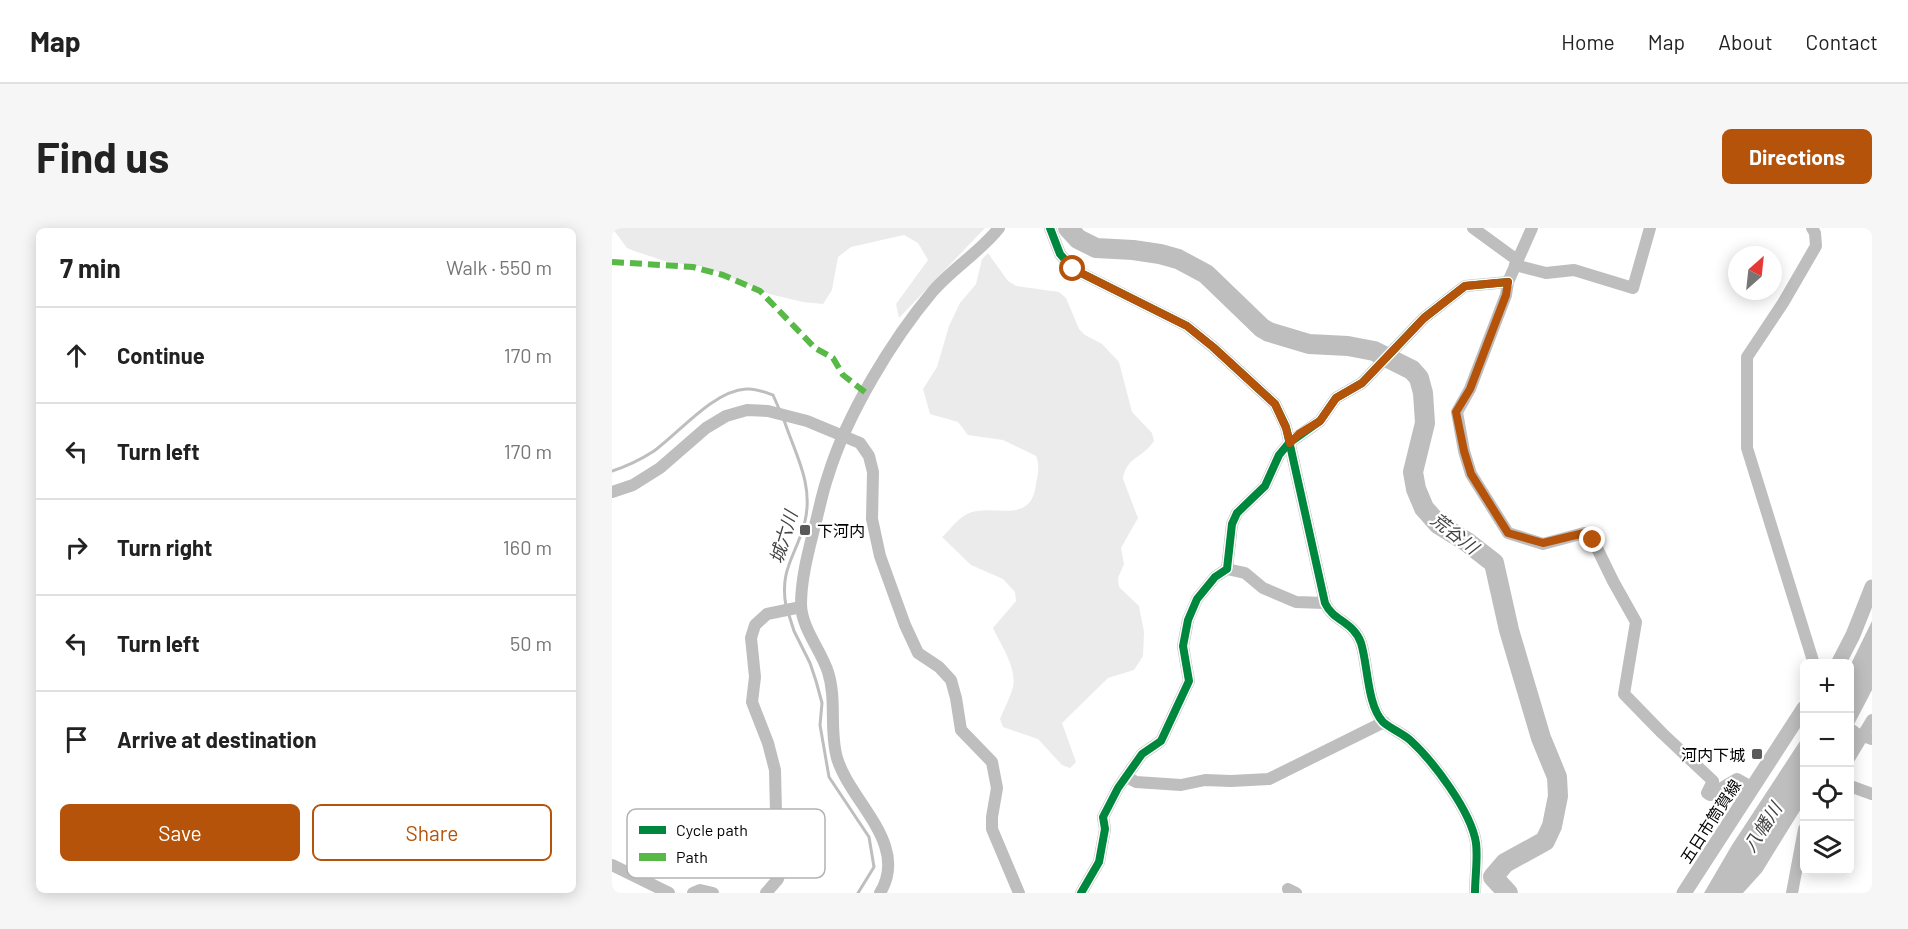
<!DOCTYPE html>
<meta charset="utf-8">
<style>
:root{--surface:#fff;--page:#f6f6f6;--text:#222;--muted:#767676;--line:#e0e0e0;--accent:#b45309}
body{margin:0;font-family:Barlow,"Noto Sans JP",sans-serif;background:var(--page);color:var(--text)}
.controls{position:absolute;right:18px;bottom:18px;display:grid;overflow:hidden;border-radius:9px;box-shadow:0 3px 15px #0003}
.controls button{width:54px;height:54px;display:grid;place-items:center;padding:0;border:0;border-bottom:2px solid var(--line);background:var(--surface);color:var(--text);font:30px sans-serif}
.compass{position:absolute;left:1116px;top:18px;width:54px;height:54px;border-radius:50%;background:var(--surface);box-shadow:0 3px 15px #0003;rotate:27deg}
.stop{position:absolute;width:18px;height:18px;margin:-14px;border:4px solid #b45309;border-radius:50%;background:#fff}
.stop.end{background:#b45309;border-color:#fff;box-shadow:0 2px 6px #0008}
.list{margin:0;padding:0;list-style:none}
h2{display:flex;justify-content:space-between;align-items:center;height:78px;margin:0;padding:0 24px;font-size:26px}
h2 small{font-size:20px;font-weight:400;color:var(--muted)}
.list li{display:grid;grid-template-columns:39px 1fr auto;gap:18px;align-items:center;box-sizing:border-box;height:96px;padding:0 24px;border-top:2px solid var(--line)}
.list b{display:block;font-size:22px;white-space:nowrap}
.list em{font-size:20px;font-style:normal;color:var(--muted)}
.actions{display:flex;gap:12px;padding:18px 24px}
.actions a{flex:1;padding:14px 0;border:2px solid var(--accent);border-radius:9px;text-align:center;font-size:21px;color:var(--accent)}
.actions .main{background:var(--accent);color:#fff}
.icon{flex:none;width:33px;height:33px;fill:none;stroke:currentColor;stroke-width:2;stroke-linecap:round;stroke-linejoin:round}
.map{position:relative;flex:none;width:1260px;height:665px;overflow:hidden;border-radius:9px}
header{display:flex;align-items:center;gap:36px;box-sizing:border-box;height:84px;padding:0 30px;background:var(--surface);border-bottom:2px solid var(--line)}
header strong{font-size:28px}
nav{display:flex;gap:33px;margin-inline-start:auto;font-size:21px}
.intro{display:flex;align-items:center;justify-content:space-between;box-sizing:border-box;height:144px;padding:0 36px}
h1{margin:0;font-size:42px}
.button{padding:15px 27px;border-radius:9px;background:var(--accent);color:#fff;font-size:21px;font-weight:700}
main{display:flex;gap:36px;padding:0 36px}
aside{flex:1;background:var(--surface);border-radius:9px;box-shadow:0 3px 15px #0003}
.map>svg:first-child{display:block}
.green{fill:#ebebeb}
.water{fill:#bebebe}
.lines{fill:none;stroke-linecap:round;stroke-linejoin:round}
.stream{stroke:#bebebe;stroke-width:3}
.river{stroke:#bebebe;stroke-width:20}
.minor{stroke:#bebebe;stroke-width:12}
.major{stroke:#bebebe;stroke-width:15}
.quiet{stroke:#58b947;stroke-width:6;stroke-dasharray:12 6;stroke-linecap:butt}
.cycleway-casing{stroke:#fff;stroke-width:11}
.cycleway{stroke:#00873e;stroke-width:8}
.route{stroke:#b45309;stroke-width:8}
.poi-dot{fill:#595959;stroke:#fff;stroke-width:2}
.labels{text-anchor:middle;dominant-baseline:central;stroke-width:4.5;stroke-linejoin:round;paint-order:stroke}
.poi-label{font-size:16px;fill:#000;stroke:#fff;text-anchor:start}
.street-label{font-size:16px;fill:#000;stroke:#fff}
.water-label{font-size:18px;font-style:italic;fill:#434343;stroke:#fff}
.key{fill:#fff;stroke:#b2b2b2;stroke-width:1.5}
.key-label{font-size:16px;fill:#000}
</style>
<header>
<strong>Map</strong>
<nav><a>Home</a><a>Map</a><a>About</a><a>Contact</a></nav>
</header>
<div class="intro"><h1>Find us</h1><a class="button">Directions</a></div>
<main>
<aside>
<h2>7 min<small>Walk · 550 m</small></h2>
<ul class="list">
<li><svg class="icon" aria-label="ahead" viewBox="0 0 24 24"><path d="M12 20V5M6 11l6-6 6 6"/></svg><div><b>Continue</b></div><em>170 m</em></li>
<li><svg class="icon" aria-label="left" viewBox="0 0 24 24"><path d="M17 20v-9H6M10 6l-5 5 5 5"/></svg><div><b>Turn left</b></div><em>170 m</em></li>
<li><svg class="icon" aria-label="right" viewBox="0 0 24 24"><path d="M7 20v-9h11M14 6l5 5-5 5"/></svg><div><b>Turn right</b></div><em>160 m</em></li>
<li><svg class="icon" aria-label="left" viewBox="0 0 24 24"><path d="M17 20v-9H6M10 6l-5 5 5 5"/></svg><div><b>Turn left</b></div><em>50 m</em></li>
<li><svg class="icon" aria-label="arrive" viewBox="0 0 24 24"><path d="M6 21V4h12l-3 4 3 4H6"/></svg><div><b>Arrive at destination</b></div></li>
</ul>
<div class="actions"><a class="main">Save</a><a>Share</a></div>
</aside>
<div class="map">
<svg width="1260" height="665" viewBox="0 0 1260 665">
<rect width="100%" height="100%" fill="#fff"/>
<!-- green -->
<g class="green">
<path d="M0,0H373L287,90L284,76L316,32L306,15L292,7L239,19L226,29L220,62L211,76L191,74L157,66L94,39L56,34L22,23L15,20Z"/>
<path d="M376,25L396,53L404,58L447,64L454,70L467,101L473,107L490,116L507,134L520,184L540,205L542,213C531,230 514,229 511,251L526,290L509,320L512,336L506,350L507,359L527,378L532,404L531,428L522,442L496,450L450,495L464,534L458,540L450,537L426,511L391,499L388,491C392,481 398,470 401,459C405,440 389,417 381,400L404,373L403,364L391,351L359,337L330,309C338,302 345,291 355,286C380,274 419,299 424,256C426,246 428,238 424,228L391,212L356,207L346,194L318,186L311,161L325,139L337,98L348,75L364,56L370,31Z"/>
</g>
<!-- water -->
<g class="water">
<path d="M1260,393V462L1238,504V438Z"/>
<path d="M1192,507V576L1150,644L1131,665H1092L1120,617Z"/>
</g>
<g class="lines">
<!-- stream -->
<g class="stream">
<path d="M171,189C182,224 202,255 193,293C185,327 167,340 174,378"/>
<path d="M0,243C16,238 28,232 42,223C67,205 101,163 134,161C143,160 153,164 161,167L168,183"/>
<path d="M176,384L182,403L198,435L204,453L210,475L208,497L217,549L257,609L262,639L246,665"/>
</g>
<!-- river -->
<path class="river" d="M456,0L466,11L484,20L521,22L548,26L566,31L594,46L650,100L657,104L697,116L736,118L762,123L800,142L807,150L811,165L813,195L801,244L804,261L812,280L826,296L855,314L882,335L897,402L929,510L945,549L946,568L940,598L933,613L893,635L881,649L896,665"/>
<!-- minor -->
<g class="minor">
<path d="M438,0L448,26L461,41L575,98L601,119L663,176L674,199L713,375C721,393 742,394 749,415C756,437 755,477 771,494C779,501 790,505 798,512C821,533 859,583 864,615C866,630 863,649 863,665"/>
<path d="M861,0L905,32"/>
<path d="M920,0L896,54L894,67L858,161L845,184L852,223L859,246L896,305L931,316L972,305L981,312L1001,353L1024,394L1012,466L1050,505L1101,553L1095,565L1098,567L1125,551L1141,560"/>
<path d="M1200,0L1203,5L1204,18L1171,75L1135,129V220L1202,436"/>
<path d="M903,37L934,45L962,42L1021,60L1038,0"/>
<path d="M0,264L21,257L48,240L94,200L114,188L135,182L156,183L195,193L248,215L257,228L261,244L260,291L268,328L293,397L306,425L327,439L339,452L344,470L349,502L380,534L385,560L380,589V601L407,665"/>
<path d="M615,341L633,345L651,360L684,374L713,375"/>
<path d="M1238,501L1245,506L1260,511"/>
<path d="M1238,529L1260,492"/>
<path d="M515,549L524,554L569,557L593,552L619,553L657,551L772,494"/>
<path d="M1238,558L1260,566"/>
<path d="M0,637L57,665"/>
<path d="M676,661L684,665"/>
<path d="M81,665L88,662L101,665"/>
<path d="M154,665L166,651L171,633L170,611L164,585L163,542L156,515L140,474L143,449L139,410L143,397L155,386L189,379"/>
<path d="M268,665C298,616 238,574 225,530C217,502 225,472 216,444C209,422 190,401 189,377C189,351 196,325 202,301C207,283 210,265 216,248C235,186 280,112 321,63C341,40 368,24 387,0"/>
<path d="M469,665L487,634L493,601L491,589L506,560L530,526L549,513L577,453L571,418L576,392L585,371L603,349L615,341L620,296L625,285L653,258L667,227L677,215L708,193L724,170L750,155L812,90L853,58L896,54"/>
<path d="M1180,665L1192,601"/>
</g>
<!-- major -->
<g class="major">
<path d="M1226,436L1241,407L1260,359"/>
<path d="M1072,665L1192,480"/>
</g>
<!-- quiet -->
<path class="quiet" d="M0,34L81,39L111,47L148,63L203,120L221,130L231,147L254,165"/>
<!-- cycleway casing -->
<g class="cycleway-casing">
<g id="cycleway">
<path d="M438,0L448,26L461,41L575,98L601,119L663,176L674,199L713,375C721,393 742,394 749,415C756,437 755,477 771,494C779,501 790,505 798,512C821,533 859,583 864,615C866,630 863,649 863,665"/>
<path d="M469,665L487,634L493,601L491,589L506,560L530,526L549,513L577,453L571,418L576,392L585,371L603,349L615,341L620,296L625,285L653,258L667,227L677,215L708,193L724,170L750,155L812,90L853,58L896,54"/>
</g>
</g>
<!-- cycleway -->
<use href="#cycleway" class="cycleway"/>
</g>
<g class="lines">
<!-- route -->
<path class="route" d="M461,41L575,98L601,119L663,176L674,200L678,215L687,206L708,193L724,170L750,155L812,90L853,58L896,54L894,67L858,161L844,184L852,223L859,246L896,305L931,315L972,305L981,312"/>
</g>
<!-- markers -->
<g class="poi-dot">
<rect x="187" y="296" width="12" height="12" rx="3"/>
<rect x="1139" y="520" width="12" height="12" rx="3"/>
</g>
<g class="labels">
<!-- poi labels -->
<g class="poi-label">
<text x="205" y="302">下河内</text>
<text x="1133" y="526" text-anchor="end">河内下城</text>
</g>
<!-- street labels -->
<g class="street-label">
<text transform="translate(1098 593) rotate(-57)">五日市筒賀線</text>
</g>
<!-- water labels -->
<g class="water-label">
<text transform="translate(843 305) rotate(38)">荒谷川</text>
<text transform="translate(171 309) rotate(-73)">城六川</text>
<text transform="translate(1150 599) rotate(-57)">八幡川</text>
</g>
</g>
<!-- legend -->
<rect x="15" y="581" width="198" height="69" rx="9" class="key"/>
<rect x="27" y="598" width="27" height="8" fill="#00873e"/>
<rect x="27" y="625" width="27" height="8" fill="#58b947"/>
<g class="key-label">
<text x="64" y="608">Cycle path</text>
<text x="64" y="635">Path</text>
</g>
</svg>
<div class="controls">
<button>+</button>
<button>−</button>
<button><svg class="icon" aria-label="locate" viewBox="0 0 24 24"><circle cx="12" cy="12" r="6"/><path d="M12 2v4M12 18v4M2 12h4M18 12h4"/></svg></button>
<button><svg class="icon" aria-label="layers" viewBox="0 0 24 24"><path d="M12 4l9 5-9 5-9-5zM3 14l9 5 9-5"/></svg></button>
</div>
<svg class="compass" viewBox="-18 -18 36 36"><path d="M0-13l5 13h-10z" fill="#e53935"/><path d="M0 13l5-13h-10z" fill="#767676"/></svg>
<div class="stop" style="left:461px;top:41px"></div>
<div class="stop end" style="left:981px;top:312px"></div>
</div>
</main>
